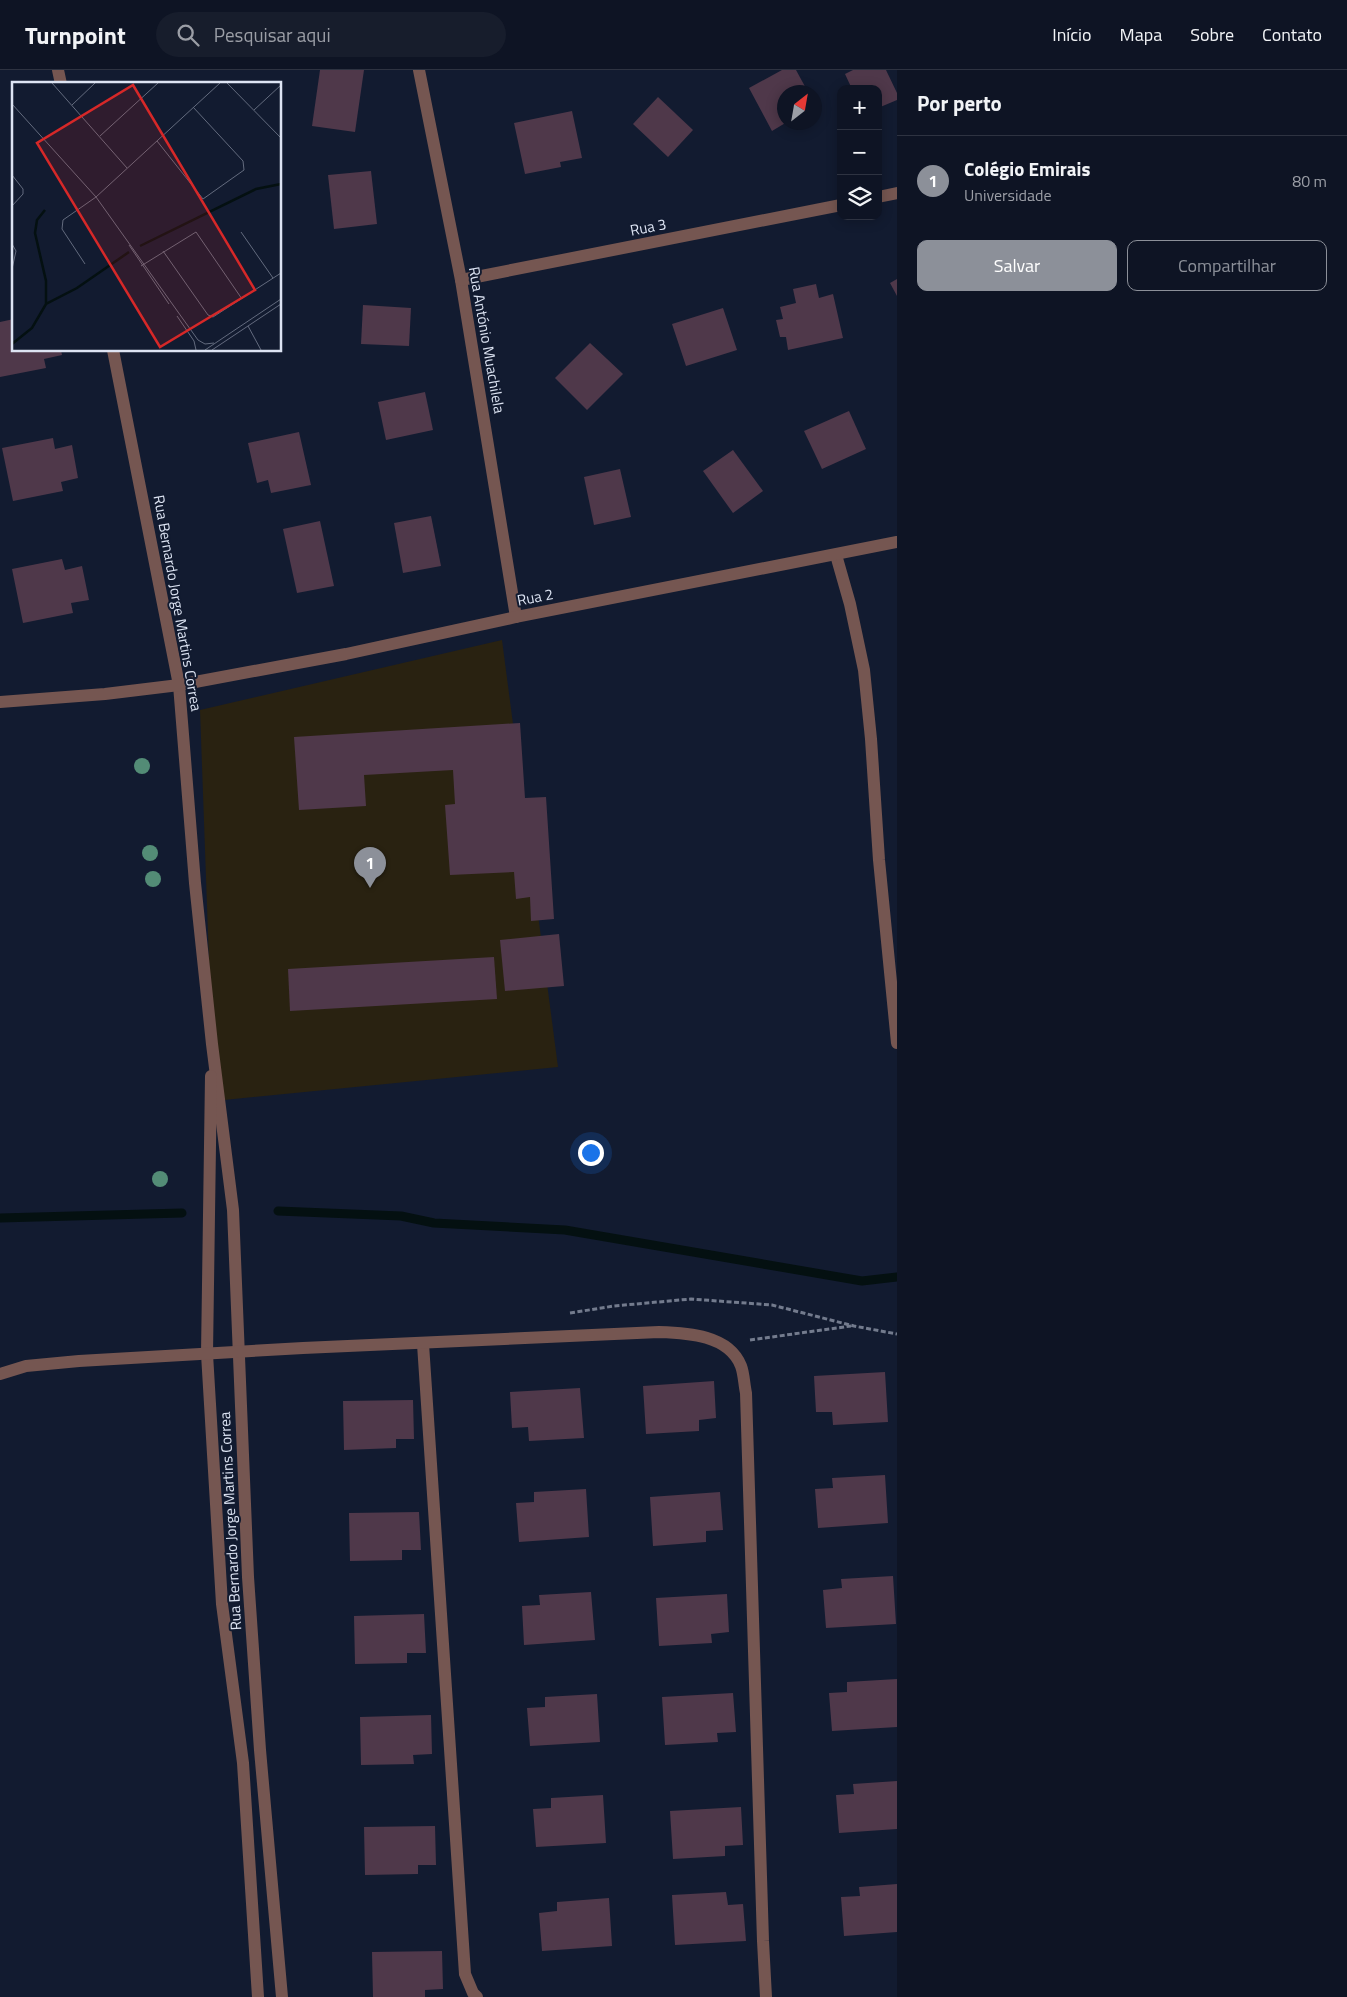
<!DOCTYPE html>
<html lang="pt">
<meta charset="utf-8">
<style>
:root{--surface:#0e1424;--page:#171d2c;--text:#f1f3f6;--muted:#9b9ea6;--line:#2e3341;--accent:#8c9099}
body{margin:0;font-family:"Titillium Web",sans-serif;background:var(--page);color:var(--text)}
.controls{position:absolute;right:15px;top:15px;display:grid;overflow:hidden;border-radius:10px;box-shadow:0 2px 12px #0003}
.controls button{width:45px;height:45px;display:grid;place-items:center;padding:0;border:0;border-bottom:1px solid var(--line);background:var(--surface);color:var(--text);font:25px sans-serif}
.compass{position:absolute;left:777px;top:15px;width:45px;height:45px;border-radius:50%;background:var(--surface);box-shadow:0 2px 12px #0003;rotate:31deg}
.you{position:absolute;left:590px;top:1082px;width:18px;height:18px;margin:-12px;border:4px solid #fff;border-radius:50%;background:#1a73e8;box-shadow:0 0 0 8px #1a73e833}
.badge{display:grid;place-items:center;width:32px;height:32px;border-radius:50%;background:var(--accent);color:#fff;font-size:16px;font-weight:700}
.pin{position:absolute;translate:-50% -41px;filter:drop-shadow(0 1px 2px #0008)}
.pin::after{content:'';position:absolute;top:26px;width:18px;height:15px;background:inherit;clip-path:polygon(0 0,100% 0,50% 100%)}
.list{margin:0;padding:0;list-style:none}
h2{display:flex;justify-content:space-between;align-items:center;height:65px;margin:0;padding:0 20px;font-size:21px}
h2 small{font-size:16px;font-weight:400;color:var(--muted)}
.list li{display:grid;grid-template-columns:32px 1fr auto;gap:15px;align-items:center;box-sizing:border-box;height:90px;padding:0 20px;border-top:1px solid var(--line)}
.list b{display:block;font-size:19px;white-space:nowrap}
.list p{margin:0;font-size:16px;white-space:nowrap;color:var(--muted)}
.list em{font-size:16px;font-style:normal;color:var(--muted)}
.actions{display:flex;gap:10px;padding:15px 20px}
.actions a{flex:1;padding:11px 0;border:1px solid var(--accent);border-radius:10px;text-align:center;font-size:18px;color:var(--accent)}
.actions .main{background:var(--accent);color:#fff}
.icon{flex:none;width:28px;height:28px;fill:none;stroke:currentColor;stroke-width:2;stroke-linecap:round;stroke-linejoin:round}
.map{position:relative;flex:none;width:897px;height:1927px;overflow:hidden}
header{display:flex;align-items:center;gap:30px;box-sizing:border-box;height:70px;padding:0 25px;background:var(--surface);border-bottom:1px solid var(--line)}
header strong{font-size:24px}
nav{display:flex;gap:28px;margin-inline-start:auto;font-size:18px}
.search{width:350px;height:45px;background:var(--page);display:flex;align-items:center;gap:12px;box-sizing:border-box;padding:0 18px;border-radius:28px;color:var(--muted);font-size:19px}
main{display:flex}
aside{flex:1;background:var(--surface)}
.map>svg:first-child{display:block}
.education{fill:#292211}
.lines{fill:none;stroke-linecap:round;stroke-linejoin:round}
.stream{stroke:#041011;stroke-width:9}
.building{fill:#4f384a}
.path{stroke:#737b8d;stroke-width:3;stroke-dasharray:5 2.5;stroke-linecap:butt}
.minor{stroke:#755651;stroke-width:12}
.tree{fill:#538c76}
.labels{text-anchor:middle;dominant-baseline:central;stroke-width:4;stroke-linejoin:round;paint-order:stroke}
.street-label{font-size:15px;fill:#dde4f3;stroke:#121b30}
.inset-river{fill:none;stroke:#041011;stroke-width:2.5}
.inset-road{fill:none;stroke:#636b7e;stroke-width:1}
.view{fill:#d62828;fill-opacity:0.15;stroke:#d62828;stroke-width:2.5}
.inset-edge{fill:none;stroke:#dde4f3;stroke-width:2.5}
</style>
<header>
<strong>Turnpoint</strong>
<div class="search"><svg class="icon" aria-label="search" viewBox="0 0 24 24"><circle cx="10" cy="10" r="6"/><path d="M15 15l6 6"/></svg>Pesquisar aqui</div>
<nav><a>Início</a><a>Mapa</a><a>Sobre</a><a>Contato</a></nav>
</header>
<main>
<div class="map">
<svg width="897" height="1927" viewBox="0 0 897 1927">
<rect width="100%" height="100%" fill="#121b30"/>
<!-- education -->
<path class="education" d="M502,570L558,997L214,1031L200,640Z"/>
<g class="lines">
<!-- stream -->
<g class="stream">
<path d="M278,1141L401,1146L434,1153L565,1160L862,1211L897,1207"/>
<path d="M0,1148L182,1143"/>
</g>
</g>
<!-- building -->
<g class="building">
<path d="M320,0H364L355,62L312,56Z"/>
<path d="M782,0H796L808,22H784V52H787L772,61L749,18Z"/>
<path d="M853,0H886L897,23V30L878,38V19H852L845,4Z"/>
<path d="M658,27L693,60L668,87L633,54Z"/>
<path d="M572,41L582,88L560,92L561,97L525,104L514,53Z"/>
<path d="M371,101L377,154L334,159L328,105Z"/>
<path d="M897,209V226L890,213Z"/>
<path d="M816,214L819,228L833,224L843,268L788,280L786,267H780L776,250L783,249L780,237L796,233L793,219Z"/>
<path d="M363,235L411,238L409,276L361,274Z"/>
<path d="M723,238L737,280L686,296L672,254Z"/>
<path d="M14,249V280H61L62,285L44,289L46,298L0,307V252Z"/>
<path d="M590,273L623,304L587,340L555,308Z"/>
<path d="M425,322L433,360L386,370L378,332Z"/>
<path d="M849,341L866,379L822,399L804,361Z"/>
<path d="M299,362L311,415L271,423L268,410L257,413L248,373Z"/>
<path d="M53,368L55,379L72,375L78,408L61,412L63,421L13,431L2,378Z"/>
<path d="M733,380L763,421L733,443L703,401Z"/>
<path d="M620,399L631,447L594,455L584,407Z"/>
<path d="M431,446L441,496L403,503L394,453Z"/>
<path d="M320,451L334,516L297,523L283,459Z"/>
<path d="M62,489L65,500L82,496L89,530L71,533L73,543L23,553L12,499Z"/>
<path d="M520,653L525,728L546,727L554,849L531,851L530,827L516,829L514,802L450,805L445,735L455,734L453,700L364,705L366,736L299,740L294,667Z"/>
<path d="M559,864L564,916L505,921L500,870Z"/>
<path d="M494,887L497,929L290,941L288,899Z"/>
<path d="M885,1302L888,1352L833,1355L832,1342H816L814,1306Z"/>
<path d="M714,1311L716,1348L699,1350V1361L646,1364L643,1316Z"/>
<path d="M580,1318L584,1368L529,1371L528,1357L512,1358L510,1322Z"/>
<path d="M413,1330L414,1369H396V1378L344,1380L343,1331Z"/>
<path d="M885,1405L888,1453L818,1458L815,1419L833,1418L832,1408Z"/>
<path d="M586,1419L589,1467L519,1472L516,1433L534,1432V1422Z"/>
<path d="M720,1422L723,1460L706,1461V1472L653,1476L650,1427Z"/>
<path d="M419,1442L421,1480H402V1490L350,1491L349,1443Z"/>
<path d="M893,1506L896,1554L826,1558L823,1520L842,1518L841,1509Z"/>
<path d="M591,1522L595,1570L524,1575L522,1536L540,1535L539,1525Z"/>
<path d="M727,1524L729,1562L711,1564L712,1573L659,1576L656,1528Z"/>
<path d="M424,1544L426,1583H407V1593L355,1594L354,1546Z"/>
<path d="M897,1609V1657L832,1661L829,1623L847,1622V1612Z"/>
<path d="M733,1623L736,1662L717,1663L718,1672L665,1675L662,1627Z"/>
<path d="M597,1624L600,1672L530,1676L527,1638L545,1637V1627Z"/>
<path d="M431,1645L432,1684L413,1685L414,1694L361,1695L360,1647Z"/>
<path d="M897,1711V1759L839,1763L836,1725L854,1724L853,1714Z"/>
<path d="M603,1725L606,1773L536,1777L533,1739L551,1738V1728Z"/>
<path d="M741,1737L743,1775L725,1776V1786L673,1789L670,1741Z"/>
<path d="M435,1756L436,1795H418V1804L365,1805L364,1757Z"/>
<path d="M897,1814V1862L844,1866L841,1827L860,1826L859,1817Z"/>
<path d="M726,1822L728,1835L743,1834L746,1871L675,1875L672,1825Z"/>
<path d="M609,1828L612,1876L542,1881L539,1843L557,1841V1832Z"/>
<path d="M442,1881L443,1919L425,1920V1927H373L372,1882Z"/>
</g>
<g class="lines">
<!-- path -->
<g class="path">
<path d="M570,1243L614,1236L691,1229L772,1235L854,1256L897,1264"/>
<path d="M750,1270L851,1256"/>
</g>
<!-- minor -->
<g class="minor">
<path d="M58,0L61,14"/>
<path d="M419,0L461,210L516,547"/>
<path d="M878,127L897,123"/>
<path d="M461,210L841,135"/>
<path d="M113,280L179,615L195,813L212,974L233,1140L248,1507L260,1680L282,1927"/>
<path d="M836,485L850,534L864,600L871,669L879,790L897,973"/>
<path d="M0,632L105,624L179,615L346,584L516,547L897,472"/>
<path d="M211,1006L207,1284L222,1534L243,1693L258,1927"/>
<path d="M423,1274L465,1904L473,1923L477,1927"/>
<path d="M0,1304L26,1296L79,1291L303,1278L659,1262C688,1263 729,1265 741,1296C744,1304 744,1314 746,1323L763,1871L766,1927"/>
</g>
</g>
<!-- trees -->
<g class="tree">
<circle cx="142" cy="696" r="8"/>
<circle cx="150" cy="783" r="8"/>
<circle cx="153" cy="809" r="8"/>
<circle cx="160" cy="1109" r="8"/>
</g>
<g class="labels">
<!-- street labels -->
<g class="street-label">
<text transform="translate(648 157) rotate(-11)">Rua 3</text>
<text transform="translate(487 270) rotate(80)">Rua António Muachilela</text>
<text transform="translate(535 527) rotate(-11)">Rua 2</text>
<text transform="translate(178 533) rotate(80)">Rua Bernardo Jorge Martins Correa</text>
<text transform="translate(230 1451) rotate(-93)">Rua Bernardo Jorge Martins Correa</text>
</g>
</g>
<!-- overview -->
<g transform="translate(12 12)">
<rect width="269" height="269" fill="#121b30"/>
<path class="inset-river" d="M33,128L25,138L23,151L34,199V222M128,164L244,107L269,102M0,262L20,246L34,222L65,206L117,170"/>
<path class="inset-road" d="M40,1L115,86M215,1L269,56M0,22L84,115L186,258L193,262L202,261M60,23L83,1M242,28L269,3M88,54L146,1M145,59L191,117L232,88L231,79L181,25M0,93L11,107V112L0,124M229,150L261,196M0,162L4,169L0,187M117,163L157,222M151,169L196,233L201,235L269,191M73,182L50,147L51,138L84,115L208,1M129,184L184,150L230,217M165,234L182,259L184,268M236,244L249,268M193,268L269,217M200,268L269,222"/>
<path class="view" d="M121,3L243,208L148,265L25,61Z"/>
<rect width="269" height="269" class="inset-edge"/>
</g>
</svg>
<div class="controls">
<button>+</button>
<button>−</button>
<button><svg class="icon" aria-label="layers" viewBox="0 0 24 24"><path d="M12 4l9 5-9 5-9-5zM3 14l9 5 9-5"/></svg></button>
</div>
<svg class="compass" viewBox="-18 -18 36 36"><path d="M0-13l5 13h-10z" fill="#e53935"/><path d="M0 13l5-13h-10z" fill="#9b9ea6"/></svg>
<div class="you"></div>
<div class="pin badge" style="left:370px;top:818px">1</div>
</div>
<aside>
<h2>Por perto<small></small></h2>
<ul class="list">
<li><span class="badge">1</span><div><b>Colégio Emirais</b><p>Universidade</p></div><em>80 m</em></li>
</ul>
<div class="actions"><a class="main">Salvar</a><a>Compartilhar</a></div>
</aside>
</main>
